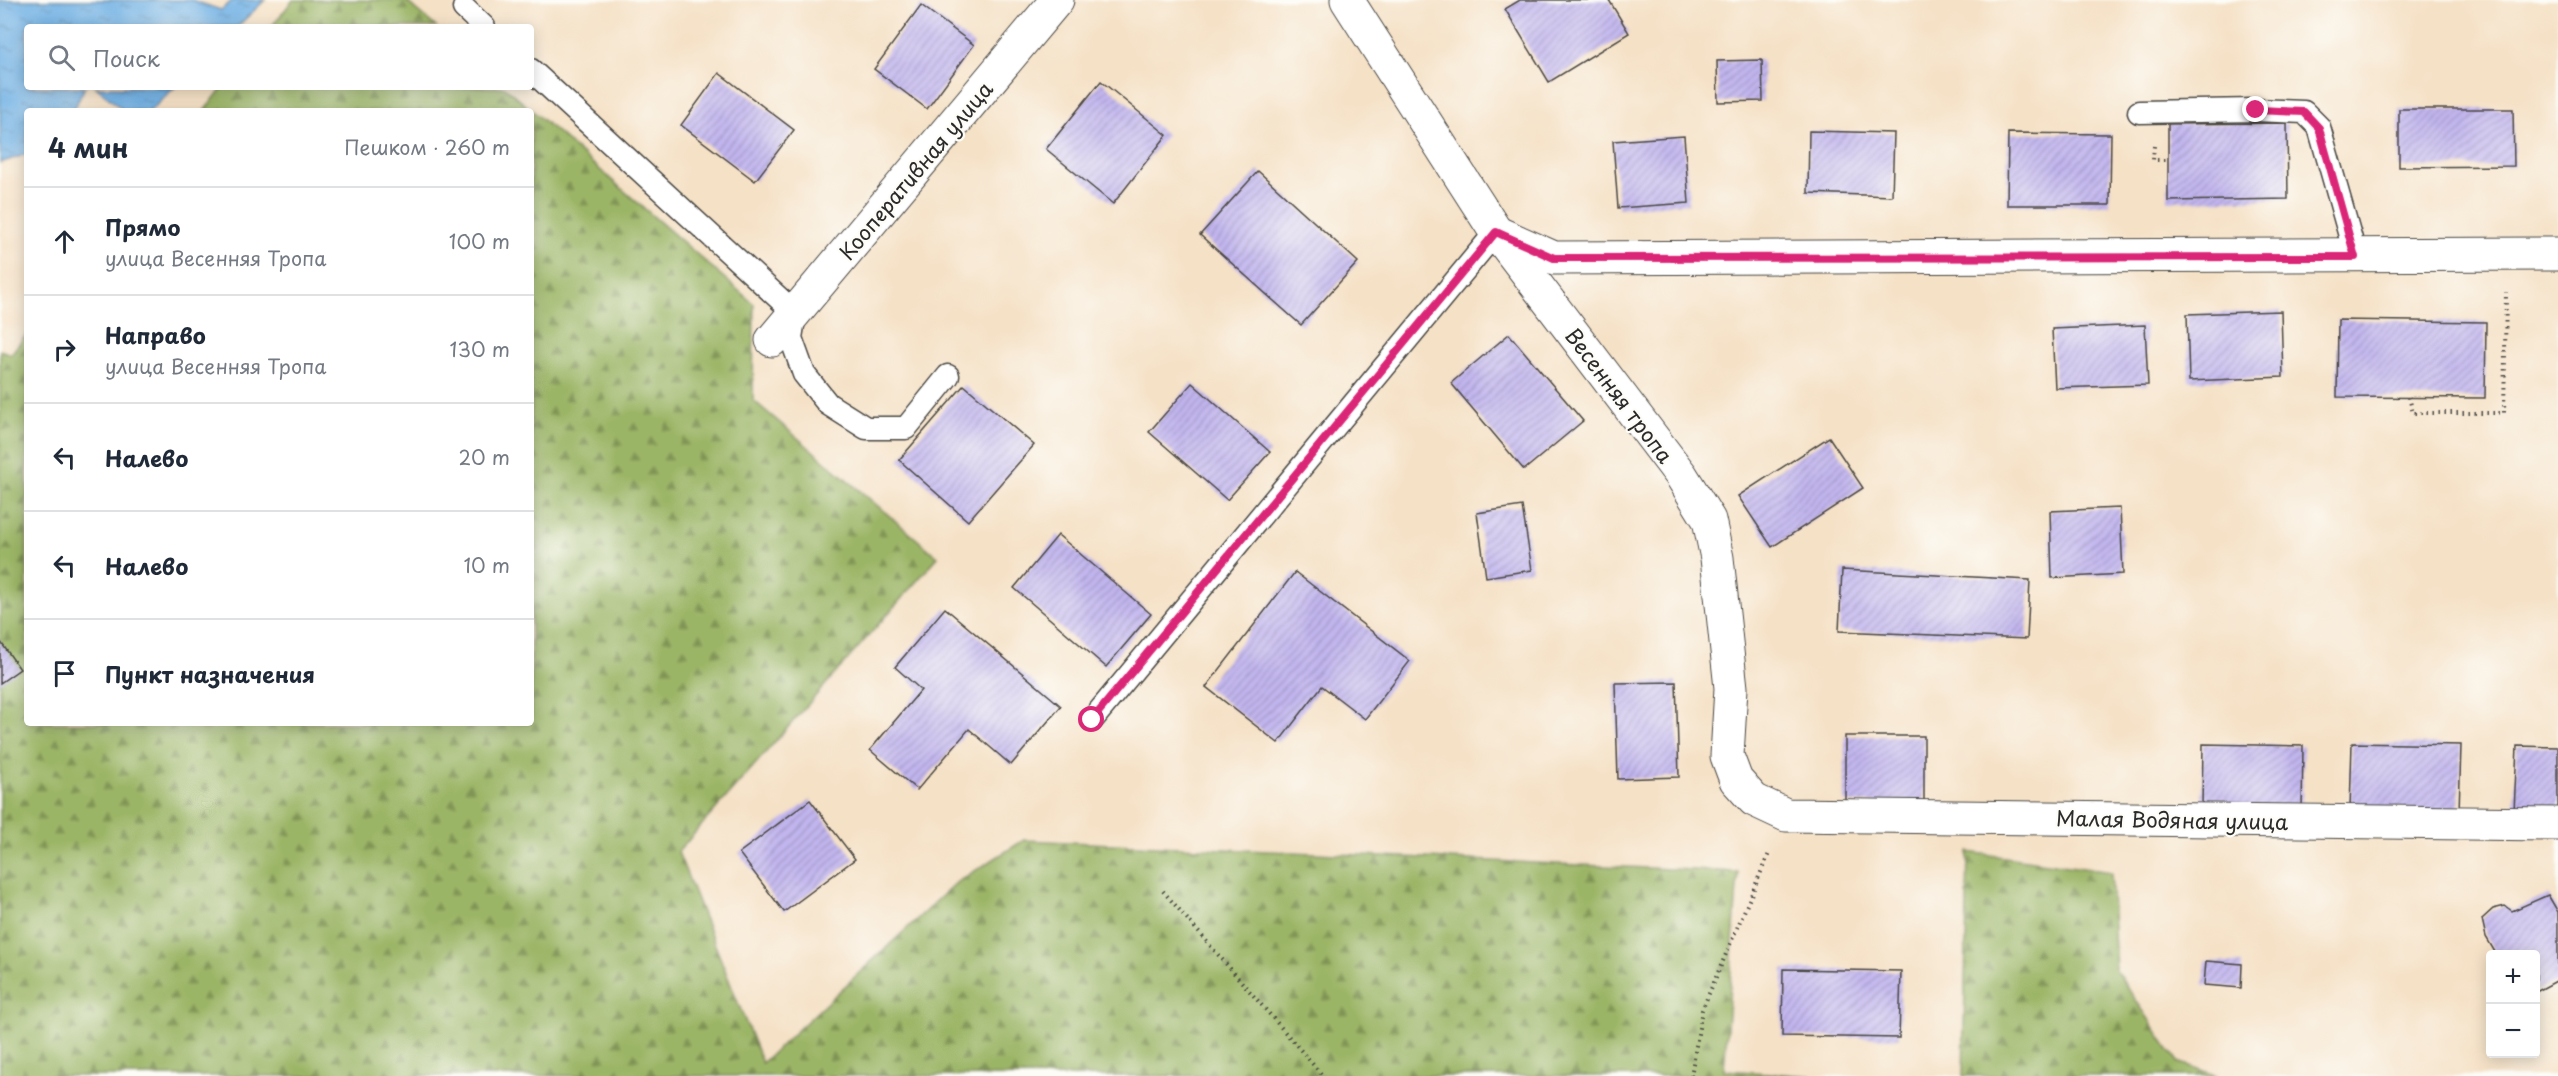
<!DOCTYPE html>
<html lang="ru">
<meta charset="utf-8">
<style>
:root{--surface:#fff;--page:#f6f6f7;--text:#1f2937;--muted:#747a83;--line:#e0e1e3}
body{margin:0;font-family:"Playpen Sans",sans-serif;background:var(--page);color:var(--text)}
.controls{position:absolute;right:18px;bottom:18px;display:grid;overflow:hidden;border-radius:6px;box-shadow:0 3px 15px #0003}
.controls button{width:54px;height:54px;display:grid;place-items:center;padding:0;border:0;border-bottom:2px solid var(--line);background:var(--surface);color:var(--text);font:30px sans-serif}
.stop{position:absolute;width:18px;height:18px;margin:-14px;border:4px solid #db2777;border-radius:50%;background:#fff}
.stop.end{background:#db2777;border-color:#fff;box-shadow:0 2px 6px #0008}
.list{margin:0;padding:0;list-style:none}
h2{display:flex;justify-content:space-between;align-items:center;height:78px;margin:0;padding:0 24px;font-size:26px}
h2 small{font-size:20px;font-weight:400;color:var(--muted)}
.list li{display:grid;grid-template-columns:39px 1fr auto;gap:18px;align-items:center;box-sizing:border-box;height:108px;padding:0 24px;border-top:2px solid var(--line)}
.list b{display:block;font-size:22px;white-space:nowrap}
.list p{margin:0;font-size:20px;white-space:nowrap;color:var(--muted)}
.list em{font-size:20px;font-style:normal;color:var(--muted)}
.icon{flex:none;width:33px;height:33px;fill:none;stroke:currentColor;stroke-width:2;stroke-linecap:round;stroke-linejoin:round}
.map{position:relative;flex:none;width:2558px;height:1076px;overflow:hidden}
.search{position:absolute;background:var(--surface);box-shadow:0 3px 15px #0003;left:24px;top:24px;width:510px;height:66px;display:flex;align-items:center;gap:15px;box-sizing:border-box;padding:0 21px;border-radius:6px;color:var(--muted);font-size:22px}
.panel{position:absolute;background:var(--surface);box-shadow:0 3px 15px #0003;left:24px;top:108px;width:510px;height:618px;border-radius:6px}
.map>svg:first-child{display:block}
.forest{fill:url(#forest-firs);stroke:#637048;stroke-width:1.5}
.water{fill:url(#water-ripples);stroke:#4e6e88;stroke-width:1.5}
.building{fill:url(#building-hatch)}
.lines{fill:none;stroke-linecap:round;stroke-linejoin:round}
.lane-casing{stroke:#494642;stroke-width:25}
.street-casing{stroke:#494642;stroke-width:35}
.path{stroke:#494642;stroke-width:4;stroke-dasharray:1.5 4.5;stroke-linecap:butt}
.lane{stroke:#fff;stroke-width:22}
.street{stroke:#fff;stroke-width:33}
.route{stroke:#db2777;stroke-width:8}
.labels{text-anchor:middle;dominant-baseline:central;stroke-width:4.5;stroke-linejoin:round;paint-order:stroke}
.street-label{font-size:21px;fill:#2b2b2b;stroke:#fdfcf7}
</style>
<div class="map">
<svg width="2558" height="1076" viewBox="0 0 2558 1076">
<defs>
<pattern id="forest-firs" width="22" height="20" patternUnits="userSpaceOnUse" patternTransform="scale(1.5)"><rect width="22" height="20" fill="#9bb566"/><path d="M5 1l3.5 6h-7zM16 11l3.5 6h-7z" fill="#7f9354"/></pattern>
<pattern id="water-ripples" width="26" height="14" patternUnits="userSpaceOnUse" patternTransform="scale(1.5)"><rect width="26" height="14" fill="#70b0e4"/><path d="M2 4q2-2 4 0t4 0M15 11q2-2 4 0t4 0" fill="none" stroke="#5c8fb9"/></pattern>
<pattern id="building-hatch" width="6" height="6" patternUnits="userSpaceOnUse" patternTransform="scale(1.5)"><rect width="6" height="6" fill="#c2b6ef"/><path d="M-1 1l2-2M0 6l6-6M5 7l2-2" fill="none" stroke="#9e94c2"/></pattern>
</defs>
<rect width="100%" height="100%" fill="#fdfcf7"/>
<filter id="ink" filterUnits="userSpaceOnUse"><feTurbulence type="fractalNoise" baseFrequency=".0167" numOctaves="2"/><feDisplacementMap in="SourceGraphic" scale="12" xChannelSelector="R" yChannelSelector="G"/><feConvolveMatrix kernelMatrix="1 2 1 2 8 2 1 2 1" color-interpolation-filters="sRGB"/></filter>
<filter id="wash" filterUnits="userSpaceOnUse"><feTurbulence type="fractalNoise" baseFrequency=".008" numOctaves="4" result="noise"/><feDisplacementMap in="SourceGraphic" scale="24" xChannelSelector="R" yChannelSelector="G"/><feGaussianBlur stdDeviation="1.35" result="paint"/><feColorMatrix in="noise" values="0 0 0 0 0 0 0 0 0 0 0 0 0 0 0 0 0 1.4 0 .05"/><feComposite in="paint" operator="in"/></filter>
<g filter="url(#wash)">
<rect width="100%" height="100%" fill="#f5e1c6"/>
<!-- forest -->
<g class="forest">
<path d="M293,0H405L436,27H271Z"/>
<path d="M223,87H505L754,304L753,400L938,557L678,852L762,1063L957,882L1024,840L1738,872L1724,1070L1811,1076H0V350L11,354L27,334V723H531V111H204Z"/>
<path d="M1968,852L2111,872L2116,971L2178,1062L2219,1076H1963Z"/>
</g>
<!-- water -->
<g class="water">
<path d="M0,0H192L221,10L233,0H265L237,27H27V87H85L73,111H27V154L0,163Z"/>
<path d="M96,87H175L150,111H124Z"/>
</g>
<g id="blocks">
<!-- building -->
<g class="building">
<path d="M1520,0H1609L1629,33L1549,82L1505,9Z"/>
<path d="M921,5L974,45L927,109L874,69Z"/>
<path d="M1762,60L1763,101L1718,102L1717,61Z"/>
<path d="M719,73L794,130L755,181L681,125Z"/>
<path d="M1101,81L1167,135L1113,204L1046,149Z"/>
<path d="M2399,109H2513L2514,166L2399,167Z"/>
<path d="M2287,123L2288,199L2168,201V124Z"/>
<path d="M1809,131L1894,133L1892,196L1808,193Z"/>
<path d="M2008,133L2111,134L2110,205H2007Z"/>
<path d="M1684,136L1689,203L1618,208L1613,141Z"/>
<path d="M1258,171L1358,262L1301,325L1200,235Z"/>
<path d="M2281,311L2283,377L2189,381L2187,314Z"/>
<path d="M2338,320L2486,322L2485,398L2337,397Z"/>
<path d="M2145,325L2148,385L2055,388L2052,329Z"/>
<path d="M1509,334L1583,421L1524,470L1451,383Z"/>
<path d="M1192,383L1270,452L1227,500L1149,432Z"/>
<path d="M964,385L1034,445L968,521L899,460Z"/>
<path d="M1829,437L1863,488L1772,547L1738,496Z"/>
<path d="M1522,506L1532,570L1486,577L1477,513Z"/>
<path d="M2120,508L2123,574L2052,578L2050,511Z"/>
<path d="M1058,535L1151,614L1106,667L1014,588Z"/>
<path d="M1842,570L2030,580L2027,639L1839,631Z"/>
<path d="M1295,572L1410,661L1365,719L1322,686L1278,743L1206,687Z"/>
<path d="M945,608L1061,706L1011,765L969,729L917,790L870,750L921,690L895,667Z"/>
<path d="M0,641L20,669L0,683Z"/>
<path d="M1676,682L1679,777L1618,779L1615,683Z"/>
<rect x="1845" y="736" width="79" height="67"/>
<path d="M2352,743L2461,745L2459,812L2350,809Z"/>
<path d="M2203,744L2303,746L2302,809L2202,807Z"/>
<path d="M2517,746L2558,747V813L2514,812Z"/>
<path d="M810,800L855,859L784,912L739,853Z"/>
<path d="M2548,895L2558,912V980L2536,992V954H2491L2495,952L2486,937L2482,919L2493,909L2505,906L2512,911Z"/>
<path d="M2206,961L2242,964L2241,988L2204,985Z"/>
<path d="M1783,969L1901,971L1899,1038L1782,1036Z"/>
</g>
</g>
</g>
<g filter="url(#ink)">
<use href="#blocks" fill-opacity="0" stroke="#494642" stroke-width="1.5"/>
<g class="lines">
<!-- lane casing -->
<g class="lane-casing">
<g id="lane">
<path d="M464,8L484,27"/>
<path d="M531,70L795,313L791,338L804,374L828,404L866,428H906L948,376"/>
<path d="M2139,112L2256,110L2304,112L2319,127L2356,257"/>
<path d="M1092,720L1496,232"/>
</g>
</g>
<!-- street casing -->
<g class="street-casing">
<g id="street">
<path d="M1347,0L1496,232L1681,475L1709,520L1717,558L1731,688L1727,756L1736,780L1754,800L1786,815L2558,824"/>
<path d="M1500,234L1554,258L2558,254"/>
<path d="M772,340L1057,0"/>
</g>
</g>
<!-- path -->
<g class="path">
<path d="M2154,146L2153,160H2168"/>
<path d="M2409,397L2413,413H2504L2506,292"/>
<path d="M1163,891L1323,1076"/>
<path d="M1691,1076L1702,1010L1770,851"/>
</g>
<!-- lane -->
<use href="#lane" class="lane"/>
<!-- street -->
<use href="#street" class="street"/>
</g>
</g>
<g class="lines" filter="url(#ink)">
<!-- route -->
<path class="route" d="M1092,720L1496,232L1554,258L2355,257L2319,128L2304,112L2256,110"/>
</g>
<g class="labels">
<!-- street labels -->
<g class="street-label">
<text transform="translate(915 170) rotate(-50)">Кооперативная улица</text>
<text transform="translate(1620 395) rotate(53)">Весенняя тропа</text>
<text transform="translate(2172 819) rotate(1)">Малая Водяная улица</text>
</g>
</g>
</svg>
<div class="controls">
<button>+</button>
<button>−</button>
</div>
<div class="stop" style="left:1092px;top:720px"></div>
<div class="stop end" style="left:2256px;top:110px"></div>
<div class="search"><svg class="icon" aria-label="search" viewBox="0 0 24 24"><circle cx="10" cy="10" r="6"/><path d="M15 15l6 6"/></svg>Поиск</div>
<section class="panel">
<h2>4 мин<small>Пешком · 260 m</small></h2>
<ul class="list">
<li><svg class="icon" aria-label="ahead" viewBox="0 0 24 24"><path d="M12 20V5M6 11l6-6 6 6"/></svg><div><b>Прямо</b><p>улица Весенняя Тропа</p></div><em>100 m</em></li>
<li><svg class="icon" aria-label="right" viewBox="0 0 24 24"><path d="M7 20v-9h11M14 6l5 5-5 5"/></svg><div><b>Направо</b><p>улица Весенняя Тропа</p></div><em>130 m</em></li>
<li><svg class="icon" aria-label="left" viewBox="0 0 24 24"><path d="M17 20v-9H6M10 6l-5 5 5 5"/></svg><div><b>Налево</b></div><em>20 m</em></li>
<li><svg class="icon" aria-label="left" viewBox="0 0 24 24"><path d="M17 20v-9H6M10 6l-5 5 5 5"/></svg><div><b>Налево</b></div><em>10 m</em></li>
<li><svg class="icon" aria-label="arrive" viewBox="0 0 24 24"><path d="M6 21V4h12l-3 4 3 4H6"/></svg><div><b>Пункт назначения</b></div></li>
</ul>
</section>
</div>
